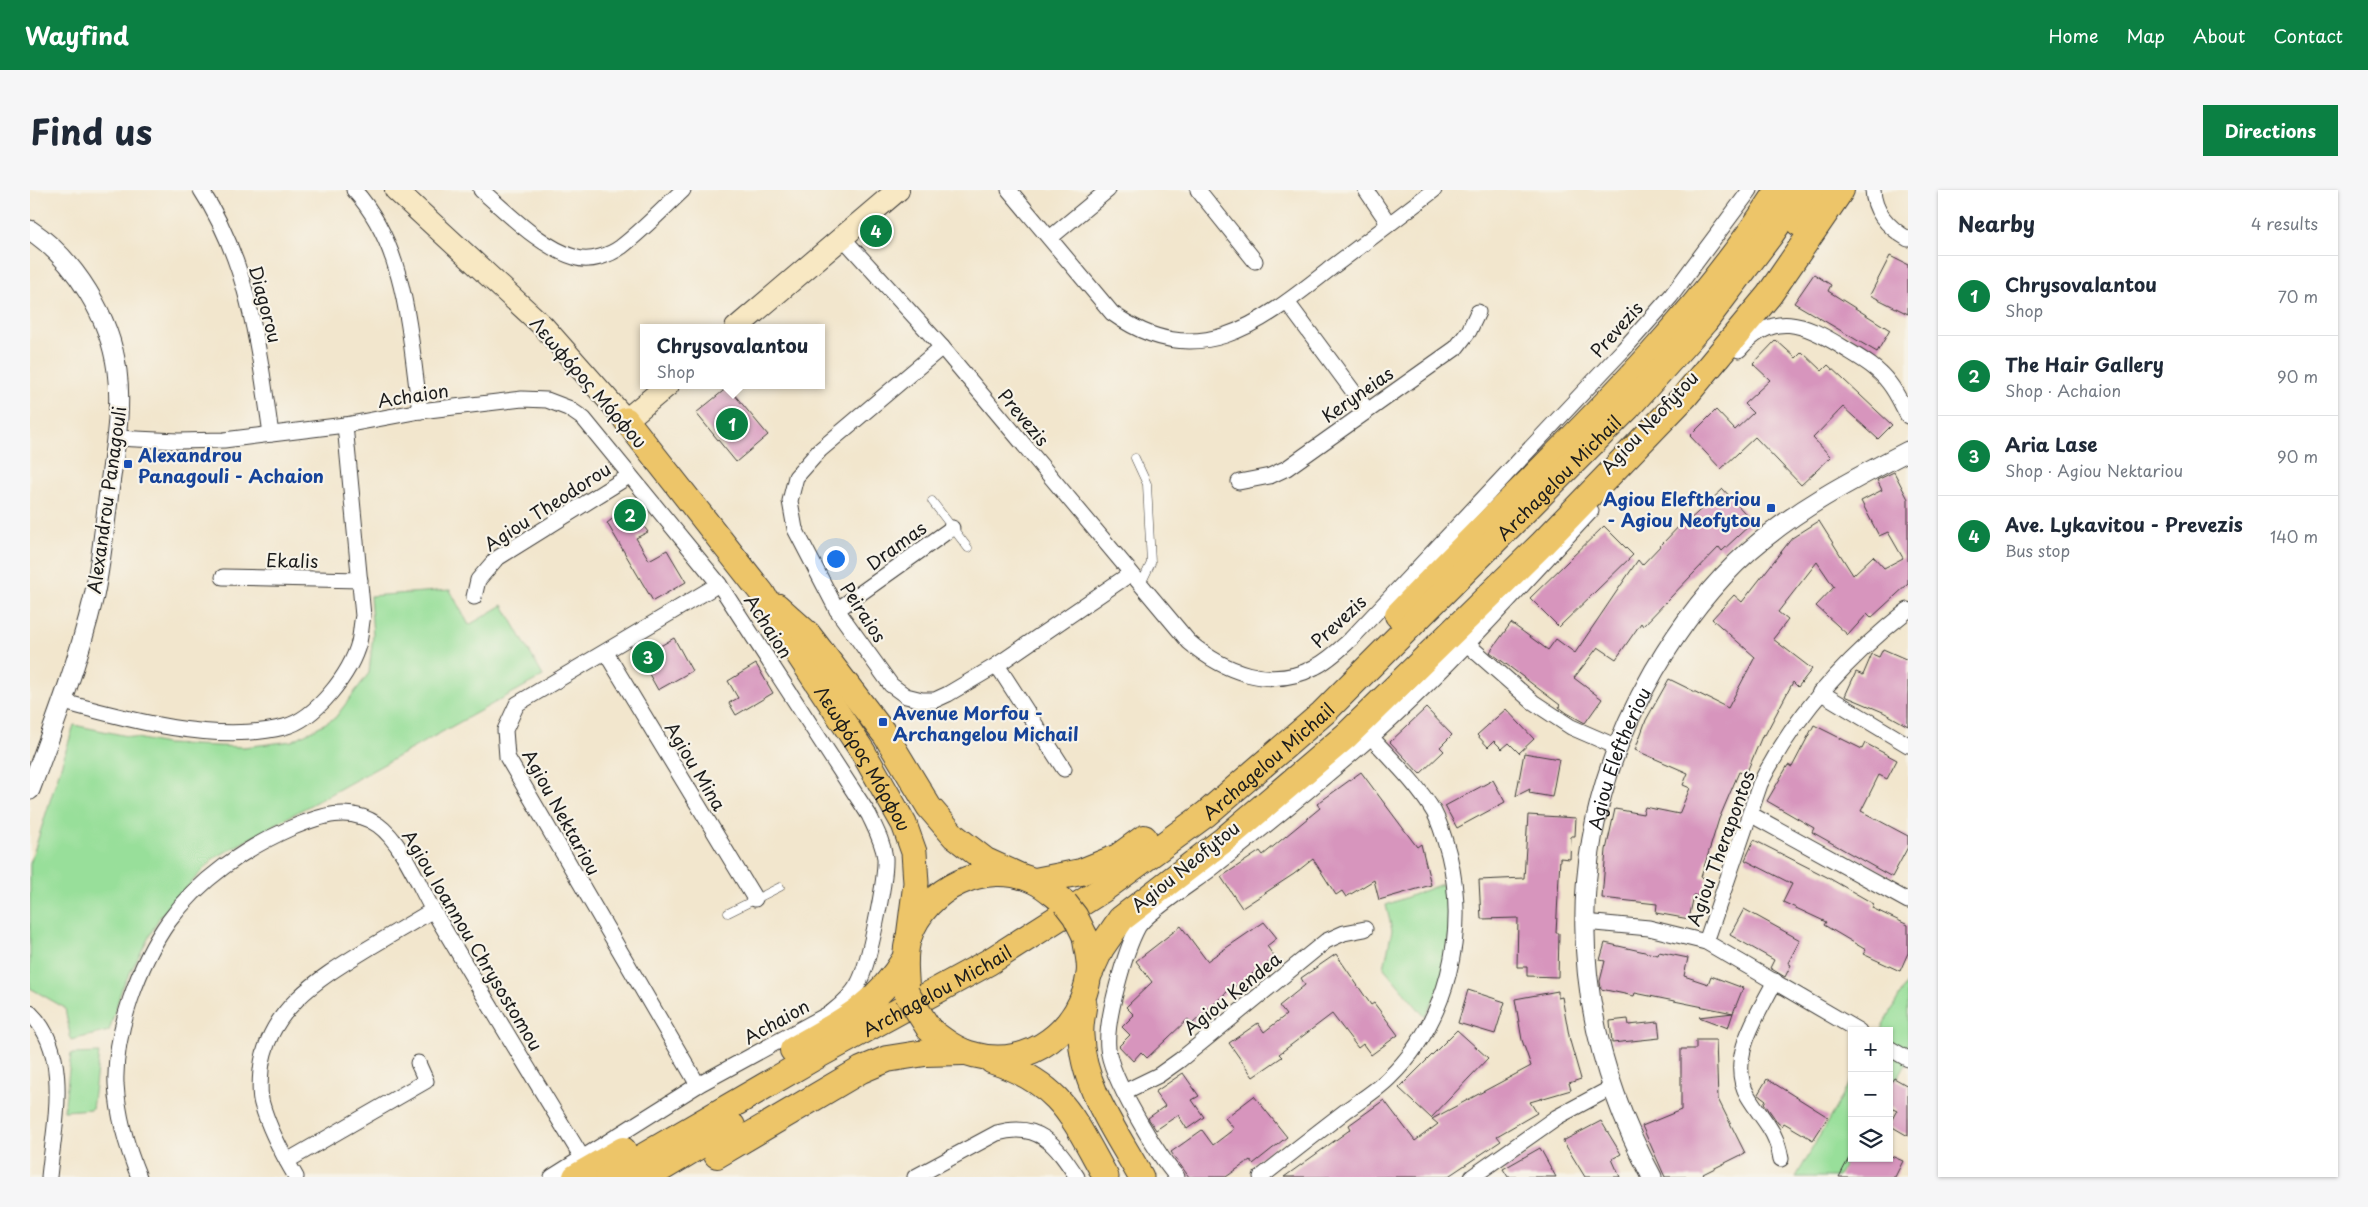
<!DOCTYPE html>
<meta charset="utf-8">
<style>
:root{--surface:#fff;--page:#f6f6f7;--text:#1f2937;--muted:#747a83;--line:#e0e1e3;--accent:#0b8043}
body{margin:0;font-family:"Playpen Sans",sans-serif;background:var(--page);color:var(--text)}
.controls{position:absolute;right:15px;bottom:15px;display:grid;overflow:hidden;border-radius:0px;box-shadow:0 1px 4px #0004}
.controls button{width:45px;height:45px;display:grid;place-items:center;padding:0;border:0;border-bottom:1px solid var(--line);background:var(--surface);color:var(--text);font:25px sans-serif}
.you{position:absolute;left:805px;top:368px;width:18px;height:18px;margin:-12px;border:4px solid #fff;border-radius:50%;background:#1a73e8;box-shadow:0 0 0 8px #1a73e833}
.badge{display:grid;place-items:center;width:32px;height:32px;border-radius:50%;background:var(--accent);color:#fff;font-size:16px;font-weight:700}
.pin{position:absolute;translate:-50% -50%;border:2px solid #fff;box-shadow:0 1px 5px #0006}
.popup{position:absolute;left:610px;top:134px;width:185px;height:65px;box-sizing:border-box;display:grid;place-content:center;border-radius:0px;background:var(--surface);filter:drop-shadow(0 1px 4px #0005);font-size:16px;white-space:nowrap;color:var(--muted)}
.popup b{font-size:19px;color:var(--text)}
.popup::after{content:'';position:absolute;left:50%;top:100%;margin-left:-10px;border:10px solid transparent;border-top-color:var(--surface)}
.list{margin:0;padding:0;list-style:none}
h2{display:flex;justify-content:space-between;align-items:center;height:65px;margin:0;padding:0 20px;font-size:21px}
h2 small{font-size:16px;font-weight:400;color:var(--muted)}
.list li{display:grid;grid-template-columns:32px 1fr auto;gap:15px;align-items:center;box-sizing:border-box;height:80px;padding:0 20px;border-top:1px solid var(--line)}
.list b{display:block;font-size:19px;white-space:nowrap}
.list p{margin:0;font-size:16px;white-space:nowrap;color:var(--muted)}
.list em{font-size:16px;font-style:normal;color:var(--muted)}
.icon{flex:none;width:28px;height:28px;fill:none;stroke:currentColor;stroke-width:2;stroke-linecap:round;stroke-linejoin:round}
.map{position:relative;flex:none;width:1878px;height:987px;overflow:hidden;border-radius:0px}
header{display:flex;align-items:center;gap:30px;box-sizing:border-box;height:70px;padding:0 25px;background:var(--accent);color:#fff}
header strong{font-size:24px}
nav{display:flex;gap:28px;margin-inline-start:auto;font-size:18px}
.intro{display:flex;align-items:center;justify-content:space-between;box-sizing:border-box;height:120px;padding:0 30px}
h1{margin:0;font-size:35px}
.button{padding:12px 22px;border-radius:0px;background:var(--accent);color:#fff;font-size:18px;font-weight:700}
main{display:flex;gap:30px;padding:0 30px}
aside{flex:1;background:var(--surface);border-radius:0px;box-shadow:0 1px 4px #0004}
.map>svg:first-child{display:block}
.park{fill:#98df9a;stroke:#5a7e5b}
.building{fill:#d795bd}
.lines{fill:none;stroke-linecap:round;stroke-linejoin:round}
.service-casing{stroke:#3c3a37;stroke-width:9}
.minor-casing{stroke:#3c3a37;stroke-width:17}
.tertiary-casing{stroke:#3c3a37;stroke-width:21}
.secondary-casing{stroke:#3c3a37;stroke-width:24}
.primary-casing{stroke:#3c3a37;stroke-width:27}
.trunk-casing{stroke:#3c3a37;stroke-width:28}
.service{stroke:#fff;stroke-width:8}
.minor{stroke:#fff;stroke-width:15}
.tertiary{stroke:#fff;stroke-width:19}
.secondary{stroke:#f8e8c3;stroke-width:22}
.primary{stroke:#edc569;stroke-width:25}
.trunk{stroke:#edc569;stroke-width:26}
.primary-bridge-casing{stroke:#3c3a37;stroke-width:27;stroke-linecap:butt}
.primary-bridge{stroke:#edc569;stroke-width:25}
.transit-dot{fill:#1a4fb4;stroke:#f7f3e8;stroke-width:2}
.labels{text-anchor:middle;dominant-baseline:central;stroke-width:4.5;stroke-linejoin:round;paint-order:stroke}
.street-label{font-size:18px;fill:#1c1c1c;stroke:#f7f3e8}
.transit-label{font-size:18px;font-weight:bold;fill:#164399;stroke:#f7f3e8;text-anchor:start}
</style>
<header>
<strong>Wayfind</strong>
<nav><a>Home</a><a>Map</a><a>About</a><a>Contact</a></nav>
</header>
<div class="intro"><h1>Find us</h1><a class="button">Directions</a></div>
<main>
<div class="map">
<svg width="1878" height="987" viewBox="0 0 1878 987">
<rect width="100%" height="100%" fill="#f7f3e8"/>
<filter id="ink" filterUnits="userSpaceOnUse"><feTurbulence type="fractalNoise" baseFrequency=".02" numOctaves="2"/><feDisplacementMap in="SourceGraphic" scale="10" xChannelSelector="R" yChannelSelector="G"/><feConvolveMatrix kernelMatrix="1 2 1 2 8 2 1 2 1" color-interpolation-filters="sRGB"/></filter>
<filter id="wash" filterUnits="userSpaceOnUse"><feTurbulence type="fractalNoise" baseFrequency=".0096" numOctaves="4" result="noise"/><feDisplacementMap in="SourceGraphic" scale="20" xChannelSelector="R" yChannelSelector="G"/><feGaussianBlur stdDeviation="1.12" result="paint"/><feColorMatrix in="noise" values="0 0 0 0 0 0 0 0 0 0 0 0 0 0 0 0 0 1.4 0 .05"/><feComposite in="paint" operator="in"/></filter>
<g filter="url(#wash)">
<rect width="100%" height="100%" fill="#f2e6cd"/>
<!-- park -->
<g class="park">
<path d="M420,400L439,435L473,415L513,486L183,669L129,728L92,798L79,841L41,850L35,818L0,798V674L44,535L136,554L214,557L262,551L305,528L339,483L343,445L340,406Z"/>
<path d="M1412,694L1420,728L1416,784L1395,827L1354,778L1362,740L1356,715Z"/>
<path d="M1878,791V871L1859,901V841H1850Z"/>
<path d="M69,863L62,919L34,921L41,864Z"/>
<path d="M1822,889V963L1807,987H1766Z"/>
</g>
<g id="blocks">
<!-- building -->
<g class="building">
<path d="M1860,66L1878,75V124L1840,105Z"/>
<path d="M1784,84L1801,95L1798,101L1860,140L1847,162L1764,113Z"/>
<path d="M1746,150L1766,168L1772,162L1792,181L1798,175L1862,235L1848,249L1813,217L1783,248L1801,267L1771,295L1725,247L1691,279L1660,246L1686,220L1705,240L1723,223L1714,214L1740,190L1723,174Z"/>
<path d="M698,197L738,245L706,272L666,223Z"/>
<path d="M1864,282L1878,309V394L1841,428L1837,424L1818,445L1786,416L1804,397L1787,372L1748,422L1758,430L1743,449L1782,479L1768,497L1763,492L1735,545L1733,544L1716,584L1709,582L1689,629L1671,687L1676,688L1673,707L1664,705L1659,729L1626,723L1627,714L1572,708L1576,660L1585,619L1613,624L1615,617L1649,624L1660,598L1653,595L1658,583L1605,560L1616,530L1639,489L1698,518L1725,467L1682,429L1704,405L1712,412L1762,348L1789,331L1823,385L1843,366L1854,378L1873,368L1858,342L1849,346L1831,311L1852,300L1847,290Z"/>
<path d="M1693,299L1723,332L1692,361L1689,357L1613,436L1611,433L1586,469L1568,457L1544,488L1572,509L1555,533L1537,523L1529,517L1530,515L1460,462L1481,433L1518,460L1526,449L1545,463L1608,370L1612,375L1653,332L1655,334Z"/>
<path d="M601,319L618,342L606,348L619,370L637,360L656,392L623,411L577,333L593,321L594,322Z"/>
<path d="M1574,336L1603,365L1529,437L1500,408Z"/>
<path d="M644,448L662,481L628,500L610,468Z"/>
<path d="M1853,459L1878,470V536L1853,522L1815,506L1826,482L1833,485L1842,464L1849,467Z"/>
<path d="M726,474L743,503L706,525L699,513L708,508L698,491Z"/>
<path d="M1396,518L1422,545L1410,557L1414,561L1390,584L1360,552Z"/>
<path d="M1476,519L1504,549L1489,563L1479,553L1472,559L1464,551L1458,557L1447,545Z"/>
<path d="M1784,535L1832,559L1835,553L1867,570L1857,589L1849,585L1831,621L1878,646V657L1862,687L1782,642L1784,638L1737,611L1758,575L1762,577Z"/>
<path d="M1494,563L1529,569L1522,607L1499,603L1500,599L1486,606Z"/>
<path d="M1331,582L1387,657L1391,654L1401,695L1349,710L1344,690L1316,707L1312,701L1306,705L1283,669L1264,684L1212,718L1191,687L1230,661L1233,665L1290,618L1287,614Z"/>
<path d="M1463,590L1475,612L1427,638L1415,616Z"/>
<path d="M1498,625L1546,628L1545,646H1541L1540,669L1530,668L1526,743H1529L1528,787L1497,786V777H1487L1488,728L1451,729L1449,690L1494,688Z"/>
<path d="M1724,650L1797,687L1844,714L1842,718L1878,735V763L1870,781L1833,764L1836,760L1794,735L1796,732L1753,712L1762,694L1715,670Z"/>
<path d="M1714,719L1770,750L1758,773L1761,775L1755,787L1740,778L1744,770L1700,745Z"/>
<path d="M1234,732L1247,748L1237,756L1245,768L1198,801L1162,834L1158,829L1117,868L1111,862L1103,871L1089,856L1100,845L1092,837L1104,825L1096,817L1122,792L1106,771L1151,736L1177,771Z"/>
<path d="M1575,753L1628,765L1629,762L1658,768L1654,786L1678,794L1681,786L1713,798L1703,823L1605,803L1604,806L1571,799L1570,791L1575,771L1570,770Z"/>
<path d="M1306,764L1341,815L1344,813L1368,845L1341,865L1333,854L1328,858L1302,824L1249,864L1252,867L1223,887L1199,853L1228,833L1234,842L1256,825L1249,816L1275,795L1271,788Z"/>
<path d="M1438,800L1475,812L1465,844L1428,833Z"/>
<path d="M1528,801V808L1532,807L1540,851L1551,889L1539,893L1541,900L1500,912L1507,923L1467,946L1471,951L1417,987H1254L1321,939L1319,935L1354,910L1385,951L1408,934L1402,929L1501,876L1492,850L1485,809Z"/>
<path d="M1703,823L1698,838L1669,827Z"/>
<path d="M1598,829L1599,835L1628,832L1630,848L1582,853L1580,831Z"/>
<path d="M1427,840L1458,868L1401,928L1369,898Z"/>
<path d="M1666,850H1686L1688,909L1715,963L1673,984L1675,987H1635L1612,936L1651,920V859H1666Z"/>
<path d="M1153,883L1169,906L1162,910L1174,927L1157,939L1148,925L1126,940L1118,928L1135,916L1125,902Z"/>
<path d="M1864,888L1878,896V946L1859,935L1867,920L1859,916V895Z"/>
<path d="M1737,889L1798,927L1783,950L1754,933L1752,936L1748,933L1734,913L1736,910L1728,904Z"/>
<path d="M1224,906L1257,947L1223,974L1220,970L1196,987H1159L1141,962L1172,940L1183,955L1204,939L1195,928Z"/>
<path d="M1571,931L1591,964L1582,969L1590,987H1555L1533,951Z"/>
<path d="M1510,958L1526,987H1478L1473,979Z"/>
<path d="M1859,965L1873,971L1865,987H1809L1819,968H1859Z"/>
</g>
</g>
</g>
<g filter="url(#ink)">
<use href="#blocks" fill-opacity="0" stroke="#3c3a37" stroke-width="1"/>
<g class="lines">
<!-- service casing -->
<g class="service-casing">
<g id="service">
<path d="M1105,268L1117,294L1121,373L1110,396"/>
<path d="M902,311L938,358"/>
<path d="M698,723L750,697"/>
</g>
</g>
<!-- minor casing -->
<g class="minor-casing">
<g id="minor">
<path d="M171,0C219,73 229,160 241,244"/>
<path d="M324,0C378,60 379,145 390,221"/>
<path d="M451,0C479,24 511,58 547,68C561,72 580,65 591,57C613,40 633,19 653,0"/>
<path d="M979,0L1082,123C1168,185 1231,133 1301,78C1336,52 1370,26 1404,0"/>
<path d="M1168,0L1225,71"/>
<path d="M1336,0L1359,34"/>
<path d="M1843,0C1844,23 1859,38 1878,49"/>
<path d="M813,48L912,157L1159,452C1193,481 1241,501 1285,477C1299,470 1310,459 1321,449L1593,160L1641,106L1720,0"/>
<path d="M1020,48L1078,0"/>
<path d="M1257,112L1337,220"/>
<path d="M912,157L790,260L766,287L760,311L765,339L807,420L861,495L876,506L892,510H905L918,504L967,475L1100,384"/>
<path d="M1709,160C1743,120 1774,133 1814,158C1830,168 1847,177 1859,193C1867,203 1872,215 1878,226"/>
<path d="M86,248L148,251L194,250L315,235L390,221L492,209L517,210L538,218L554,229L689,394L839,625C845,638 853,652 855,668C856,690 839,775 828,794C822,805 812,814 802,822L668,895L522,987"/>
<path d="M1209,292L1240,286L1257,278L1426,158L1439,141L1448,122"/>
<path d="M193,387L330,390"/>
<path d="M444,407L448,390L466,369L599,286"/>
<path d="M807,420L922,338"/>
<path d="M1437,454L1503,512L1541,537L1587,557"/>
<path d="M576,463L725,709"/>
<path d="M967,475L1034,579"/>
<path d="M1790,502L1878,555"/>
<path d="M34,512C99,530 186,554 254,537C286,529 321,483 329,452C331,444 331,434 333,426L315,235"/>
<path d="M1720,624L1878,711"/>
<path d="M1554,732L1619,738L1676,752L1829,841"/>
<path d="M1676,752L1730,594C1765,524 1817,468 1878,420"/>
<path d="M1745,791C1729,823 1696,869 1718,906C1733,931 1746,939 1751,969"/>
<path d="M0,823C42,863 24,935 19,987"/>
<path d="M1859,858L1878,869"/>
<path d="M668,895L477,567L475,540L487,514L689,394"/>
<path d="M1094,902L1129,885L1150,870L1296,751L1314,743L1335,739"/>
<path d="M257,971L396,891L388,873"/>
<path d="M109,987C97,958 88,926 86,894C84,843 109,773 139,731C169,690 215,658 261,638C290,626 319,615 348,635C372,652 389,696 404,722C453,805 503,887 553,969"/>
<path d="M266,987C253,965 239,939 232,914C229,904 230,891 231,880C237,821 288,789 334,761C357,747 380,734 403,720"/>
<path d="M885,987L967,943C1009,931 1026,955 1047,987"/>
<path d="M1147,987C1127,964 1080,887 1078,858C1075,831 1095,761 1108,737C1117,722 1164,692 1181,679C1235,637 1288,593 1340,548C1419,478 1489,398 1561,321"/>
<path d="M1231,987C1259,965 1288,942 1317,920C1331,910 1347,900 1359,888C1418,831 1438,743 1419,665C1415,651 1411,635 1404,622C1387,594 1363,571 1341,547"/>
<path d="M1442,987L1527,927L1581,898"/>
</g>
</g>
<!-- tertiary casing -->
<g class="tertiary-casing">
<g id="tertiary">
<path d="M0,40C45,70 80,127 87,181C92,218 85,257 80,294C75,331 72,369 64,406C48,473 24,536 0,600"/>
<path id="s1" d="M1622,987C1534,823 1530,644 1624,481C1649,438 1681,395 1719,361C1768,318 1820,291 1878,261"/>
</g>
</g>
<!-- secondary casing -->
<g class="secondary-casing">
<g id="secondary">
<path d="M366,0L513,136L596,230L638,195"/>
<path d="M706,138L868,0"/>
</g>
</g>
<!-- primary casing -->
<g class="primary-casing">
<g id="primary">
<path id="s2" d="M596,230L732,403L761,453L833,562L874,634L884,662L886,693L879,747"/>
<path d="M747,416L778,444L856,546L899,617L924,646L955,670L990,686"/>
<path d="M877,804C876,785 873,765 879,747C896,698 955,669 1004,691C1015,696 1025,706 1035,713"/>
<path d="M1054,814C1053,824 1050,835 1051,845C1052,897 1087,943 1111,987"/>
<path d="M899,839C913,850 927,861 945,865C1000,880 1052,838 1059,784C1061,772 1056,758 1055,746"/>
<path d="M962,871C1032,894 1042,927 1076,987"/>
</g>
</g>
<!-- trunk casing -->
<g class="trunk-casing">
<g id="trunk">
<path d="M1769,33L1791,0"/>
<path d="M1368,425C1498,287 1646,161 1749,0"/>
<path d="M1005,691L1051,682L1088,667L1114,648"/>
<path d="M1060,782L1071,758L1091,729L1195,649L1317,545L1513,353L1655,206L1739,105L1811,0"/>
<path d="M763,860C809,833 846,817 875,769"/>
<path d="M687,965L831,880L857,869L895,863L933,862"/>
<path d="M546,987L593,960"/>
<path id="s3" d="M578,987L783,868L959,772L1072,700L1176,624L1293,523L1598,217L1675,131L1741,44L1771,0"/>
<path d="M617,987L702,936"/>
</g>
</g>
<!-- service -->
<use href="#service" class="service"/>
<!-- minor -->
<use href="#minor" class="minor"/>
<!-- tertiary -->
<use href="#tertiary" class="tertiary"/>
<!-- secondary -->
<use href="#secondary" class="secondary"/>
<!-- primary -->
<use href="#primary" class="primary"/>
<!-- trunk -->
<use href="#trunk" class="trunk"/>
<!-- primary-bridge casing -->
<g class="primary-bridge-casing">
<g id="primary-bridge">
<path d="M1035,713L1045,726L1055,746"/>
<path d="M877,804L899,839"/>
</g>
</g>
<!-- primary-bridge -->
<use href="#primary-bridge" class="primary-bridge"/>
</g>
</g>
<!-- markers -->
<g class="transit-dot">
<rect x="93" y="269" width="10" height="10" rx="2.5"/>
<rect x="1736" y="313" width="10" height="10" rx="2.5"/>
<rect x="848" y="527" width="10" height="10" rx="2.5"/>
</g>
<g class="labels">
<!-- street labels -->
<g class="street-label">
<text transform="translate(236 114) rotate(75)">Diagorou</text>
<text transform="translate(1586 139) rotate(-48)">Prevezis</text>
<text transform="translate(559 192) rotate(49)">Λεωφόρος Μόρφου</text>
<text transform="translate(1327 204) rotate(-35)">Keryneias</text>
<text transform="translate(383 205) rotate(-9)">Achaion</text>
<text transform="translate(994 227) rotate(50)">Prevezis</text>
<text transform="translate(1619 232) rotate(-47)">Agiou Neofytou</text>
<text stroke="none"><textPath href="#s3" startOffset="1188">Archagelou Michail</textPath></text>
<text transform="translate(76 310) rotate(-82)">Alexandrou Panagouli</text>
<text transform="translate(517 316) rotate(-33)">Agiou Theodorou</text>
<text transform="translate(866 355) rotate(-36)">Dramas</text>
<text transform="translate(262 370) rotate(1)">Ekalis</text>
<text transform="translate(834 422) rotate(57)">Peiraios</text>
<text transform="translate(1308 431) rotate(-43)">Prevezis</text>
<text transform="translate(739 436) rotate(57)">Achaion</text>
<text stroke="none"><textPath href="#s2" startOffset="414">Λεωφόρος Μόρφου</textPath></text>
<text stroke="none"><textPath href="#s1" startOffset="435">Agiou Eleftheriou</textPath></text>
<text stroke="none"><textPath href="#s3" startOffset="782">Archagelou Michail</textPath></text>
<text transform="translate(666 576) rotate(59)">Agiou Mina</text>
<text transform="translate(532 622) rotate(61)">Agiou Nektariou</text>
<text transform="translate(1690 658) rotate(-70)">Agiou Therapontos</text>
<text transform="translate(1155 676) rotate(-39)">Agiou Neofytou</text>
<text transform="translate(443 750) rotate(59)">Agiou Ioannou Chrysostomou</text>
<text stroke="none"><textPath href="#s3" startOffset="378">Archagelou Michail</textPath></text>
<text transform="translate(1202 803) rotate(-39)">Agiou Kendea</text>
<text transform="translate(746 831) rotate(-29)">Achaion</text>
</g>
<!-- transit labels -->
<g class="transit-label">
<text x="108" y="264">Alexandrou<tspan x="108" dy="21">Panagouli - Achaion</tspan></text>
<text x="1731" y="308" text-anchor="end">Agiou Eleftheriou<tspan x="1731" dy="21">- Agiou Neofytou</tspan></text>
<text x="863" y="522">Avenue Morfou -<tspan x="863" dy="21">Archangelou Michail</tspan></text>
</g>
</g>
</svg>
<div class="controls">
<button>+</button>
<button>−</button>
<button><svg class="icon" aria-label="layers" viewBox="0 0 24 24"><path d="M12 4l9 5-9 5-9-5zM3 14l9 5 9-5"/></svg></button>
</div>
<div class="you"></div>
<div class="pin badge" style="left:702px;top:234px">1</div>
<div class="popup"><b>Chrysovalantou</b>Shop</div>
<div class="pin badge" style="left:600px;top:325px">2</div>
<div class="pin badge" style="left:618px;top:467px">3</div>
<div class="pin badge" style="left:846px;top:41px">4</div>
</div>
<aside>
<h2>Nearby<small>4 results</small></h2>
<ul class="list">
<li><span class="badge">1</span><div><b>Chrysovalantou</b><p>Shop</p></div><em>70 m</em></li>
<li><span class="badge">2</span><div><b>The Hair Gallery</b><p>Shop · Achaion</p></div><em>90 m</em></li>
<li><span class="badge">3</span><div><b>Aria Lase</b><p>Shop · Agiou Nektariou</p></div><em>90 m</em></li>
<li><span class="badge">4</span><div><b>Ave. Lykavitou - Prevezis</b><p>Bus stop</p></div><em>140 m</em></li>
</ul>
</aside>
</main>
